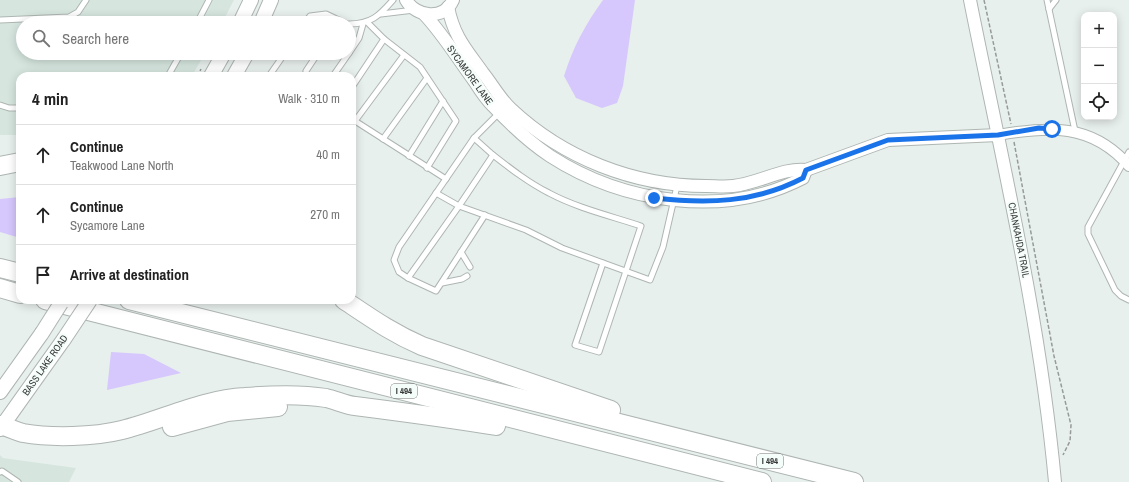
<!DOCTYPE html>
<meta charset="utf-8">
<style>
:root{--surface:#fff;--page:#f2f2f2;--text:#222;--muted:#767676;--line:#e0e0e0}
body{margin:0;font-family:"Archivo Narrow",sans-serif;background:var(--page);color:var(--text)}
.controls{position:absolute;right:12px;top:12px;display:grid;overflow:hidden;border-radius:8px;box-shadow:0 2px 10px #0003}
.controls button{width:36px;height:36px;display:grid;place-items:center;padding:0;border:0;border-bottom:1px solid var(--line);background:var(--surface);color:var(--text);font:20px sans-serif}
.stop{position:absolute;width:12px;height:12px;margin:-9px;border:3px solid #1a73e8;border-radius:50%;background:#fff}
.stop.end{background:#1a73e8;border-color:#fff;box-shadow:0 1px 4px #0008}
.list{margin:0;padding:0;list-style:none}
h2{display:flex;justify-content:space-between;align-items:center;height:52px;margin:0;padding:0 16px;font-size:17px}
h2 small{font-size:13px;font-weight:400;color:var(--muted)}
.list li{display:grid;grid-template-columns:26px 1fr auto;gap:12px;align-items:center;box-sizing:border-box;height:60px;padding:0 16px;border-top:1px solid var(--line)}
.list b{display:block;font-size:15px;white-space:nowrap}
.list p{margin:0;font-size:13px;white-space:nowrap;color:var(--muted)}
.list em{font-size:13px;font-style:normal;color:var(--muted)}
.icon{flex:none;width:22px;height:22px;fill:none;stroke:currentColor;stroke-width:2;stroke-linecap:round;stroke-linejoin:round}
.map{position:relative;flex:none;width:1129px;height:482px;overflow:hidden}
.search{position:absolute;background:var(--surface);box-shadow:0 2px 10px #0003;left:16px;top:16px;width:340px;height:44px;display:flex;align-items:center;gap:10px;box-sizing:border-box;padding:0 14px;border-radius:22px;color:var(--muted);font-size:15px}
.panel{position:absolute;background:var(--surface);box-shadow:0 2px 10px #0003;left:16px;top:72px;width:340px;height:232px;border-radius:12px}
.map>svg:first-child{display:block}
.built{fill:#d6e6df}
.water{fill:#d6c7fd}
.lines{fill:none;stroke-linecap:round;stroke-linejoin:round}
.service-casing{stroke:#aeb6b2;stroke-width:7}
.minor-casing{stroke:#aeb6b2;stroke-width:12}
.tertiary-casing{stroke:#aeb6b2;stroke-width:14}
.secondary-casing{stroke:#aeb6b2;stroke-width:16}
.motorway-casing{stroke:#aeb6b2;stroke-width:20}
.path{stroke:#969b99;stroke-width:1.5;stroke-dasharray:4 2;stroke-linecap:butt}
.service{stroke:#fff;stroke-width:5}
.minor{stroke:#fff;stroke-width:10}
.tertiary{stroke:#fff;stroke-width:12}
.secondary{stroke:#fff;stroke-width:14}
.motorway{stroke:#fff;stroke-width:18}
.secondary-bridge-casing{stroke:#aeb6b2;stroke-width:16;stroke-linecap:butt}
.secondary-bridge{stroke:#fff;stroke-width:14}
.route{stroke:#1a73e8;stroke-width:5}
.labels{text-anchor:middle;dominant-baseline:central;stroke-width:4;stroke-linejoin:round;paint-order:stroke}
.shield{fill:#f5fdfa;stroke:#707473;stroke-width:1}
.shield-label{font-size:9px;font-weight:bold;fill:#373a39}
.street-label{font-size:10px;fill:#373a39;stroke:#f5fdfa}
</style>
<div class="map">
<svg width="1129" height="482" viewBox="0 0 1129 482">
<rect width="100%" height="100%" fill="#e8f0ed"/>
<!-- built -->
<g class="built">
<path d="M0,0H234L222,23H23V53H205L192,76H20V135H0Z"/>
<path d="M0,455L3,458L76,468L69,482H0Z"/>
</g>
<!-- water -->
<g class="water">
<path d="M603,0H635L623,86L617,103L602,108L576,98L564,76C573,47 585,25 603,0Z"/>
<path d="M20,197V238L0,232V199Z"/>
<path d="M111,352L144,354L181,373L107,390Z"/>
</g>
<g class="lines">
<!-- service casing -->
<g class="service-casing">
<g id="service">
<path d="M1047,0L1075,131"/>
<path d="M1049,9L1056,0"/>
<path d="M381,14L414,10"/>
<path d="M0,20L69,17L78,12L86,0"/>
<path d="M197,23L209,0"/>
<path d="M305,23L310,16L326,14L345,23"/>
<path d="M349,24C371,24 379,16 393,0"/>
<path d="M384,39L420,67L456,121L427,168"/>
<path d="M349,53L359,38L363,24"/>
<path d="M306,71L318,53"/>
<path d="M168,76L181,53"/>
<path d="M269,76L285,53"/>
<path d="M333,76L349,53"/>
<path d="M352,87L384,39L367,22"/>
<path d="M0,105L9,108H20"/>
<path d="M500,112L474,138L493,155L459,206L526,230L562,248L650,280L663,247L677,186"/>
<path d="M352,119L446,179"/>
<path d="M355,121L404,55"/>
<path d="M383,139L427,78"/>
<path d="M1129,152L1088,227V234L1115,290L1121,296L1129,300"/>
<path d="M493,155C511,169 529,183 549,193C577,208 611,216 641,226L599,352L575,345L603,263"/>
<path d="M409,156L443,101"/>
<path d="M436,193L459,206L408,278L436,291L485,215"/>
<path d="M461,252L470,267"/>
<path d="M408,278L399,272L394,260L399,247L474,138"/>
<path d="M442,283L462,279L467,276"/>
<path d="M0,472L2,471L18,482"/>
</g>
</g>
<!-- minor casing -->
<g class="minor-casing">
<path id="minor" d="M998,135C1048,126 1092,123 1129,166"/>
</g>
<!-- tertiary casing -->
<g class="tertiary-casing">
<g id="tertiary">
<path d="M406,0C416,17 444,21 453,0"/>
<path d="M970,0C1002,160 1040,319 1055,482"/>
<path d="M448,7C454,37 466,49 483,73C492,84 500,99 511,109C563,158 634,186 706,186C715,186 724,187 733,186C757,184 784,167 806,170L888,140L998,135"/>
<path d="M424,14C443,34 458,59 475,82C480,90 486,99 493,106C510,124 529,142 550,156C623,203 724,219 803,178L806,170"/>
</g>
</g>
<!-- secondary casing -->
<g class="secondary-casing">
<g id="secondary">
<path d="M240,23L251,0"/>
<path d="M261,23L271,0"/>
<path d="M211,76L224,53"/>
<path d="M234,76L247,53"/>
<path d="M0,392L42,333"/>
<path d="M0,429L64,339"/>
</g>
</g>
<!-- motorway casing -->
<g class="motorway-casing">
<g id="motorway">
<path d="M0,166L20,162"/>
<path d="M0,268L20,273"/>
<path d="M0,288L20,294"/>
<path d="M45,300L762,482"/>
<path d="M129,300L854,482"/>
<path d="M344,300C371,318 392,333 422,346L611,410"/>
<path d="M0,425C8,427 15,431 23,433C51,438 94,437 122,430C162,420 203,399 245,397C269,395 302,394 326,398C336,400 345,405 355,406C402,412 449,418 496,426"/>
<path d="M172,427L227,412L278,407"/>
</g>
</g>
<!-- path -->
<g class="path">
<path d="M984,0L1011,124"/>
<path d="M226,23L229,18"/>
<path d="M197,76L201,69"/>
<path d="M1014,142L1054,356L1071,425L1070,441L1063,455"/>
</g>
<!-- service -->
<use href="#service" class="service"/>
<!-- minor -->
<use href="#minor" class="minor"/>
<!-- tertiary -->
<use href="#tertiary" class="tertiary"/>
<!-- secondary -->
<use href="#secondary" class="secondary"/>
<!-- motorway -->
<use href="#motorway" class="motorway"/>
<!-- secondary-bridge casing -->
<g class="secondary-bridge-casing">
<g id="secondary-bridge">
<path d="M42,333L61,303"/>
<path d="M64,339L90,300"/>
</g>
</g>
<!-- secondary-bridge -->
<use href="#secondary-bridge" class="secondary-bridge"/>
</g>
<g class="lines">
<!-- route -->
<path class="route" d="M654,198C707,204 755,203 803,178L806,170L888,140L998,135L1039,128L1052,129"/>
</g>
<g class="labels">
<!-- shield labels -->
<g class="shield">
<rect x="391" y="384" width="26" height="14" rx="3"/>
<rect x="757" y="454" width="26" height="14" rx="3"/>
</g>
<g class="shield-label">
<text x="404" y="391">I 494</text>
<text x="770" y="461">I 494</text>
</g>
<!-- street labels -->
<g class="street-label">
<text transform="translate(470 75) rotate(54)">SYCAMORE LANE</text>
<text transform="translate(1019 240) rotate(79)">CHANKAHDA TRAIL</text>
<text transform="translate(45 365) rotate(-55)">BASS LAKE ROAD</text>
</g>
</g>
</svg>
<div class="controls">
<button>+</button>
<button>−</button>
<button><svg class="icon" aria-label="locate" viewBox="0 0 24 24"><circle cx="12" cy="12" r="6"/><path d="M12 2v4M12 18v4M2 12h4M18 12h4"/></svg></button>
</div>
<div class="stop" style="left:1052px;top:129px"></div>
<div class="stop end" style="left:654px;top:198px"></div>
<div class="search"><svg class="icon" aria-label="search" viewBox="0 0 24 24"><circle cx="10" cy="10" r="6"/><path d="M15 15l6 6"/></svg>Search here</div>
<section class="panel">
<h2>4 min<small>Walk · 310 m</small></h2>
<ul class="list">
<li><svg class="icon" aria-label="ahead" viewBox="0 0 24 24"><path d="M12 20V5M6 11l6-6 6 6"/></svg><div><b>Continue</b><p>Teakwood Lane North</p></div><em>40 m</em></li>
<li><svg class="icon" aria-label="ahead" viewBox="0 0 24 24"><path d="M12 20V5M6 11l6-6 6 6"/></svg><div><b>Continue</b><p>Sycamore Lane</p></div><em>270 m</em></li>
<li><svg class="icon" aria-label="arrive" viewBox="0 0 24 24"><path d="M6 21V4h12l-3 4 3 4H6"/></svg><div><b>Arrive at destination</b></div></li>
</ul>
</section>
</div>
